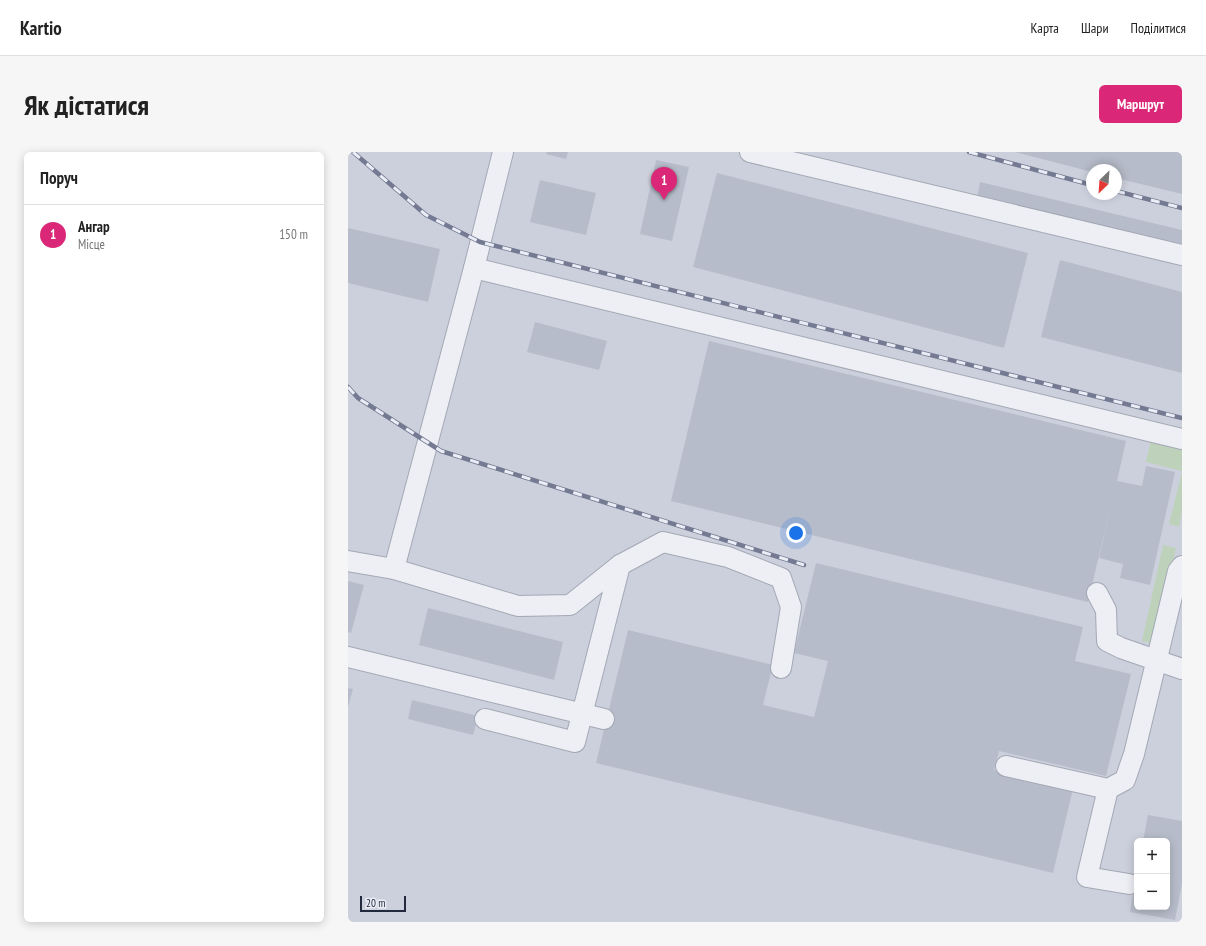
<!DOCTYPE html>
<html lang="uk">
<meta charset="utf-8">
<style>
:root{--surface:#fff;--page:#f6f6f6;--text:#222;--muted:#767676;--line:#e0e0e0;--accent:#db2777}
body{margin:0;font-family:"PT Sans Narrow",sans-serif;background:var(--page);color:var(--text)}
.controls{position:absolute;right:12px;bottom:12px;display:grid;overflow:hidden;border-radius:6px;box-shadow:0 2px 10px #0003}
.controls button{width:36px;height:36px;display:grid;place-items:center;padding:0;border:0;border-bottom:1px solid var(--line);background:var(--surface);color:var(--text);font:20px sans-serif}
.compass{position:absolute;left:738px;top:12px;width:36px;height:36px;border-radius:50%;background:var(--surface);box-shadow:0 2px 10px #0003;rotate:205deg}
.scale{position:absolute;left:12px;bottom:10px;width:46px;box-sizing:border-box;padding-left:4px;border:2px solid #232a3e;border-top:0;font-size:11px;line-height:14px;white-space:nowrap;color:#232a3e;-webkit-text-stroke:3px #eaedf5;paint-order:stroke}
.you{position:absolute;left:448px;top:381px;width:14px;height:14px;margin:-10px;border:3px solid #fff;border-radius:50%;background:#1a73e8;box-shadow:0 0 0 6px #1a73e833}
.badge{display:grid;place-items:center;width:26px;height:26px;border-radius:50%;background:var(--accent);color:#fff;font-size:13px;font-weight:700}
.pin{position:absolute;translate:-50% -33px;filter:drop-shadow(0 1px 2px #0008)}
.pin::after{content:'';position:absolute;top:21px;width:14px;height:12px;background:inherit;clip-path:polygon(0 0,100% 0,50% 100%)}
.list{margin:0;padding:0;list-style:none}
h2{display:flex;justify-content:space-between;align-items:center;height:52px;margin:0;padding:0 16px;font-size:17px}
h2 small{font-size:13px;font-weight:400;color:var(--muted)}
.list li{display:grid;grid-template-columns:26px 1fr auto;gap:12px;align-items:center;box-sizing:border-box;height:60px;padding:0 16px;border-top:1px solid var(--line)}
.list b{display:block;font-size:15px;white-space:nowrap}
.list p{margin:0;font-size:13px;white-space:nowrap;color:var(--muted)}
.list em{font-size:13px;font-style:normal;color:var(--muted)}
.map{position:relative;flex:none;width:834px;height:770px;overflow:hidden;border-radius:6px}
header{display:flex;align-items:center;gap:24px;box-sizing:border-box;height:56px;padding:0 20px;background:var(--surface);border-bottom:1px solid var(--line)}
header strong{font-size:19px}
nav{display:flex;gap:22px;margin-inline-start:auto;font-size:14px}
.intro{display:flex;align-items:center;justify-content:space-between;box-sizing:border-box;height:96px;padding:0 24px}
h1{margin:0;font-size:28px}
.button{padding:10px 18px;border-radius:6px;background:var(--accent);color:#fff;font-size:14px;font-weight:700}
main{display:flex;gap:24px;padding:0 24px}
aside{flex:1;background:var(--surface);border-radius:6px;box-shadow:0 2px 10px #0003}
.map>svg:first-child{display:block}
.built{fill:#ccd0dc;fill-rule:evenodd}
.green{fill:#bed2bb}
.building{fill:#b7bcca}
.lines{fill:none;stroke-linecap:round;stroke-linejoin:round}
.minor-casing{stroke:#a3a8b4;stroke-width:22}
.minor{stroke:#edeff5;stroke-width:20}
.rail-casing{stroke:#737a92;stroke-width:4.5}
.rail{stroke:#eaedf5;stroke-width:3;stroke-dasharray:9;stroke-linecap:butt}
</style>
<header>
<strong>Kartio</strong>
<nav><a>Карта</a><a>Шари</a><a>Поділитися</a></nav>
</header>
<div class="intro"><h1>Як дістатися</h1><a class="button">Маршрут</a></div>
<main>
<aside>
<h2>Поруч<small></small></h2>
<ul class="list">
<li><span class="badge">1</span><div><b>Ангар</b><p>Місце</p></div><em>150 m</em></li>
</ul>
</aside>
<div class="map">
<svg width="834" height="770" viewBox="0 0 834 770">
<rect width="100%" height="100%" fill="#dadee7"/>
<!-- built -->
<path class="built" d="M0,0H834V770H0ZM744,18H768V42H744ZM789,689H819V755H789Z"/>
<!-- green -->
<g class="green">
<path d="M804,283L834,290V319L798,310Z"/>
<path d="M834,320V360L831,375L821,372Z"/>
<path d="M815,393L828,396L807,492L794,489Z"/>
</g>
<!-- building -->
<g class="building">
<path d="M199,0H220L218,7L198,2Z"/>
<path d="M667,0H834V42L768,26V18H744V20Z"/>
<path d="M308,8L341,15L324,89L292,82Z"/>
<path d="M369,21L680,101L656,196L345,115Z"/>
<path d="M192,28L248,41L238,83L182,70Z"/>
<path d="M632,30L834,78V96L629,46Z"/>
<path d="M0,76L92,97L80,150L0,131Z"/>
<path d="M712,108L834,140V221L693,185Z"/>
<path d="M187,170L259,189L251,218L179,200Z"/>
<path d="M361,189L778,289L769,329L794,334L798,314L827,320L802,433L772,426L775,412L751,406L763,353L740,450L323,349Z"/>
<path d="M468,411L735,475L727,509L783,522L758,624L651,599L646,618L725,637L705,721L248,611L280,478L425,513L415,553L466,565L480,509L446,501Z"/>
<path d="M0,429L16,433L3,481L0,480Z"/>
<path d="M80,456L215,490L206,528L71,493Z"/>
<path d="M0,536L5,537L0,555Z"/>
<path d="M64,548L130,564L125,583L60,567Z"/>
<path d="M800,663L834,669V732L827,768L782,760L788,725L789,755H819V689H795Z"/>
</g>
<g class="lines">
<!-- minor casing -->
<g class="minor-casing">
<g id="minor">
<path d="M402,0L834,103"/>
<path d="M126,116L834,287"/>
<path d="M0,409L46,417L126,116L155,0"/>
<path d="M46,417L170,454L222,453L272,413L315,390L380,405L433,426L443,455L433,516"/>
<path d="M749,441L758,458L759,489L773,496L834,517"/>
<path d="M0,505L256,567"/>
<path d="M137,567L227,590L272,413"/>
<path d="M658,614L760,637L777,628L786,602L830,419L834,414"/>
<path d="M760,637L739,725L781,732"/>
</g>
</g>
<!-- minor -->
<use href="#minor" class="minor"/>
<!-- rail casing -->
<g class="rail-casing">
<g id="rail">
<path d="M5,0L78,63L132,90L834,266"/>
<path d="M621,0L744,33"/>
<path d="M768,39L834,56"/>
<path d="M0,235L10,246L93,299L456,413"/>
</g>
</g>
<!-- rail -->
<use href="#rail" class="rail"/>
</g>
</svg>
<div class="controls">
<button>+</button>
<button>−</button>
</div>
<svg class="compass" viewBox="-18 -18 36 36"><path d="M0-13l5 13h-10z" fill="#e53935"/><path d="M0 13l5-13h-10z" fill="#767676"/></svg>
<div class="scale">20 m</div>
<div class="you"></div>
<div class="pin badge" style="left:316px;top:48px">1</div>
</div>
</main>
